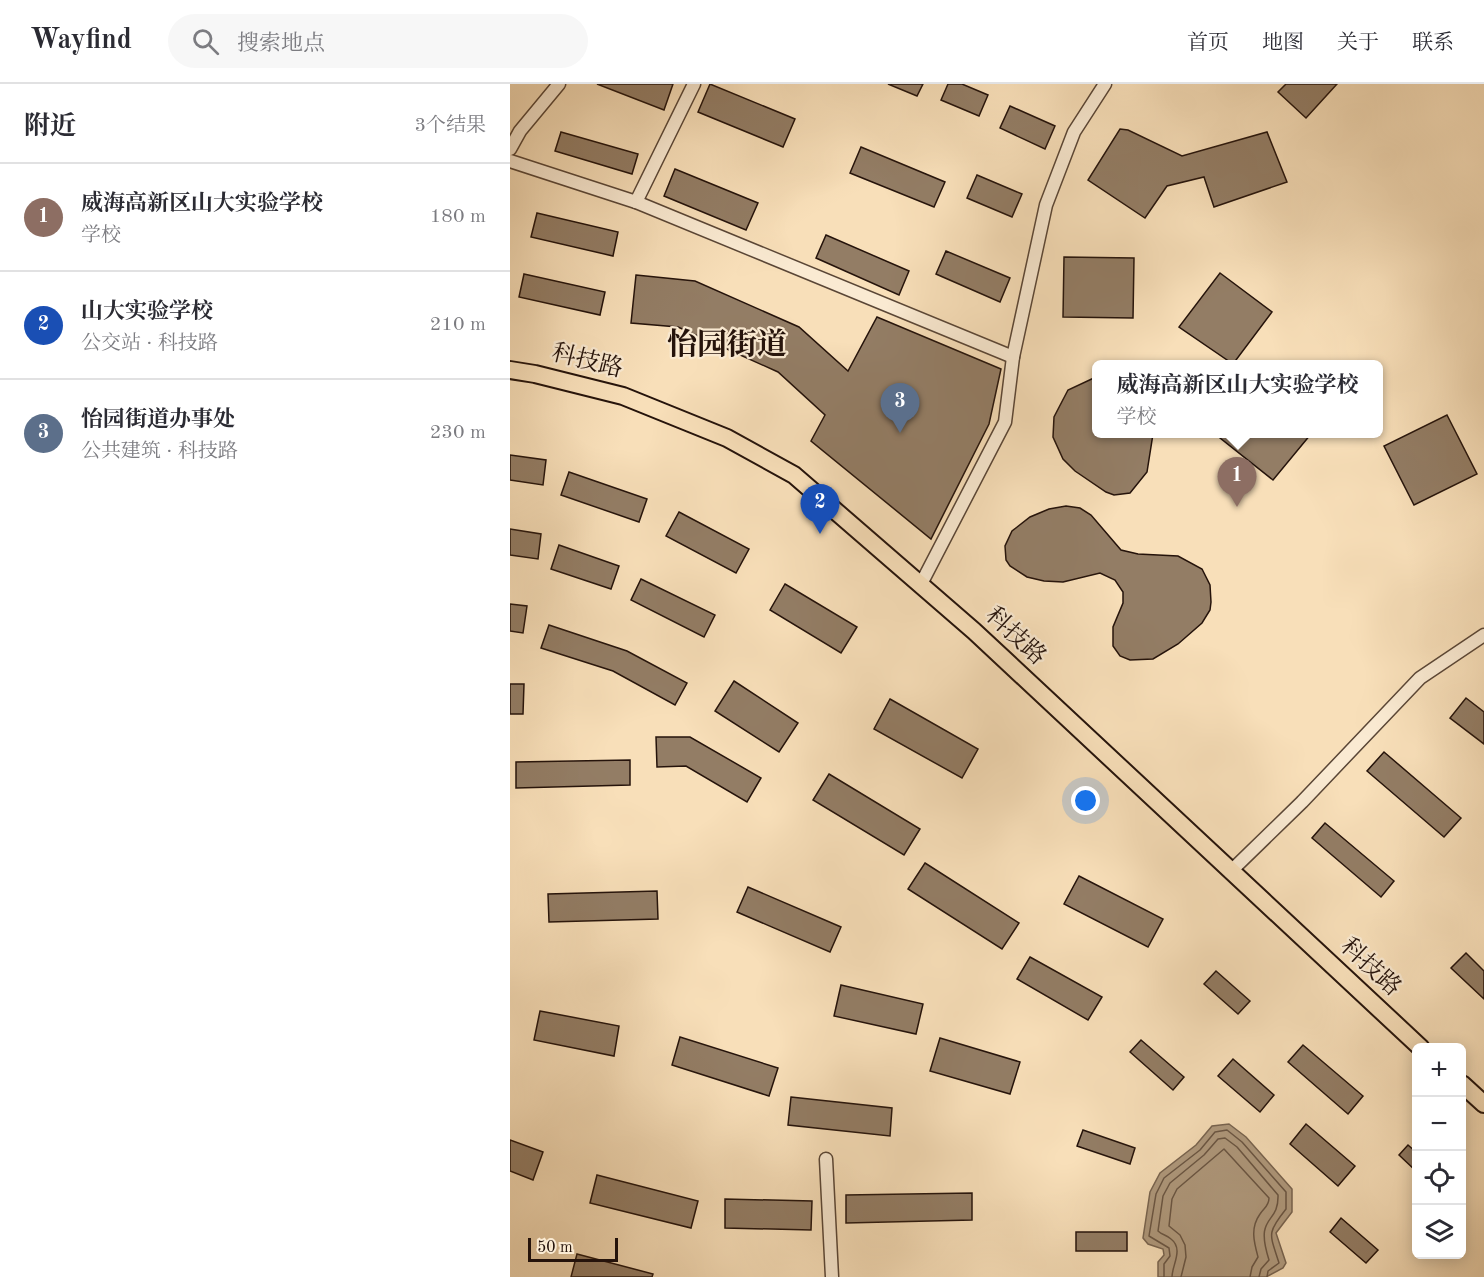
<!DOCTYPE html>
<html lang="zh">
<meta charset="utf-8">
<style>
:root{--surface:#fff;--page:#f7f7f7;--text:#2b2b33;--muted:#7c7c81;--line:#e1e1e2;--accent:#ea580c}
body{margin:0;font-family:"Old Standard TT","Noto Serif SC",serif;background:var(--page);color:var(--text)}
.controls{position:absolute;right:18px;bottom:18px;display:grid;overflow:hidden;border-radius:9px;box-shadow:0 3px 15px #0003}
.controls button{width:54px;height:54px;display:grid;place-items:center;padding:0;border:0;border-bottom:2px solid var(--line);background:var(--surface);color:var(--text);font:30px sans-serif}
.scale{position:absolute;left:18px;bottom:15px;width:90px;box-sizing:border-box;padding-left:6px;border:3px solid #25130b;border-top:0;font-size:16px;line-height:21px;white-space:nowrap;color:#25130b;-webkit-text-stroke:4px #faead2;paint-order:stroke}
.you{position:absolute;left:576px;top:717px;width:21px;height:21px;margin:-15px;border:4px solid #fff;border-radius:50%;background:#1a73e8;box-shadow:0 0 0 9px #1a73e833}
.badge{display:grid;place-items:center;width:39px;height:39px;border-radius:50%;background:var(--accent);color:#fff;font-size:20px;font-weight:700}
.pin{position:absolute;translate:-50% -50px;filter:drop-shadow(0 2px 3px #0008)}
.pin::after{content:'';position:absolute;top:32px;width:21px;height:18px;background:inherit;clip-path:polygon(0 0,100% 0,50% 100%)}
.popup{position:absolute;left:582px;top:276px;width:291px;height:78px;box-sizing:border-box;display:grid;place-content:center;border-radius:9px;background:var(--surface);filter:drop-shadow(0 2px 4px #0005);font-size:20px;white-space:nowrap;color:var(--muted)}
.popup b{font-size:22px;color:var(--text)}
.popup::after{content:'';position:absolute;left:50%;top:100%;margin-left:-12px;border:12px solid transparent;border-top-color:var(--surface)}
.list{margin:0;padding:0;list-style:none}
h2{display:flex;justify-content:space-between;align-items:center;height:78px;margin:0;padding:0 24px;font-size:26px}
h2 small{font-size:20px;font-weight:400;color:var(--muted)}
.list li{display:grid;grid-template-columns:39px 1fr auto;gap:18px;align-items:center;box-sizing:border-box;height:108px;padding:0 24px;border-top:2px solid var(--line)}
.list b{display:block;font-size:22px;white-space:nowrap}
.list p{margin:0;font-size:20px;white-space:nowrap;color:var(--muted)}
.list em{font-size:20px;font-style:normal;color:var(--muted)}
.icon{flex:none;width:33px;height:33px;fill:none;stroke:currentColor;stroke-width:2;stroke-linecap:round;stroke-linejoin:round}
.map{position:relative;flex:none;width:974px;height:1193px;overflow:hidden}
header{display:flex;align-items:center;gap:36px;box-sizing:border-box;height:84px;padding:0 30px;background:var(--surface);border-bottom:2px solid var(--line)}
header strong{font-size:28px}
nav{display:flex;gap:33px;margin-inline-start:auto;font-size:21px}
.search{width:420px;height:54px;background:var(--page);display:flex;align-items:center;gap:15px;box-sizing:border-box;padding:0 21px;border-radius:33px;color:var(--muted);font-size:22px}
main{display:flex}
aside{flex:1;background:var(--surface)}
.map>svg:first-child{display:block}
.water{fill:#b09a7e;stroke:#786450;stroke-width:1.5}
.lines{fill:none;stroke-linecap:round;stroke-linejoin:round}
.shore{stroke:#6a5644;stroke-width:1.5}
.building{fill:#937d65;stroke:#25130b;stroke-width:1.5}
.minor-casing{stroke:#5a4636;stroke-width:15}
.major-casing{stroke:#25130b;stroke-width:20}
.minor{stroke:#faead2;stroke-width:12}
.major{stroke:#f8dfb9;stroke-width:16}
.labels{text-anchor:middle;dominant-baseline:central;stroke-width:4.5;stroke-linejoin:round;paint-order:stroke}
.street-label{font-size:24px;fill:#25130b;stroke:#faead2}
.district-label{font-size:30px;font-weight:bold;fill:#25130b;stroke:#faead2}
</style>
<header>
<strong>Wayfind</strong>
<div class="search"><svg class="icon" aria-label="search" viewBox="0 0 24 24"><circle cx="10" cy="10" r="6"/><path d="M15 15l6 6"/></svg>搜索地点</div>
<nav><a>首页</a><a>地图</a><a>关于</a><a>联系</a></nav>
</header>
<main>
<aside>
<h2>附近<small>3个结果</small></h2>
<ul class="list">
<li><span class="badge" style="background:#8d6e63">1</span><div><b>威海高新区山大实验学校</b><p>学校</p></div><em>180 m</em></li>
<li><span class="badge" style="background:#1a4fb4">2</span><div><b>山大实验学校</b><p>公交站 · 科技路</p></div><em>210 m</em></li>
<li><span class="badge" style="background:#5c6f8a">3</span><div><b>怡园街道办事处</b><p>公共建筑 · 科技路</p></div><em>230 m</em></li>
</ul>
</aside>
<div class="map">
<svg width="974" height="1193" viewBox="0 0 974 1193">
<rect width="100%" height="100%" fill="#f8dfb9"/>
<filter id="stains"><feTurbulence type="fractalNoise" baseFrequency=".00333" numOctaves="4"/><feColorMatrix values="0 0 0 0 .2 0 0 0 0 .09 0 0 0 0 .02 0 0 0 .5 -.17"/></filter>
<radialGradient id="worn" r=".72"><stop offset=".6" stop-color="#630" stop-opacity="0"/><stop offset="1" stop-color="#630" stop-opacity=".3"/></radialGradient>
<!-- water -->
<path class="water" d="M719,1040L736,1053L782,1105V1128L766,1149L776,1179L773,1184L756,1193H648V1178L654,1171L653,1165L638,1160L633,1154L640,1108L650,1089L686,1061L702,1042Z"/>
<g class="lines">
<!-- shore -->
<g class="shore">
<path d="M654,1193V1180L660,1172L659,1164L639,1152L646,1110L654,1094L690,1066L705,1048L717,1046L732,1058L776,1108V1125C756,1150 760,1150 769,1179L758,1187L757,1193"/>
<path d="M662,1193C662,1181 674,1165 661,1155C657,1151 652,1151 648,1147L653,1112L660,1099L694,1071L708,1055L715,1054L727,1063L768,1111C769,1142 744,1129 759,1176L751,1185L749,1193"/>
<path d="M671,1193L676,1173L675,1161L670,1151L659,1142L662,1115L667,1105L714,1065L759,1114C759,1122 754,1124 750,1130C740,1144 744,1158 748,1173L742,1183L740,1193"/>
</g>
</g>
<!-- building -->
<g class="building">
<path d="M87,0H163L154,26Z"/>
<path d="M200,0L285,35L273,63L188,28Z"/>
<path d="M378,0H413L407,12Z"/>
<path d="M438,0H452L478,11L469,32L431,16Z"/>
<path d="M776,0H827L796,34L768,8Z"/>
<path d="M500,22L545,42L535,65L490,44Z"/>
<path d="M610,45L618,46L672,72L757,48L777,98L704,123L694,93L657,102L635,134L578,96Z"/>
<path d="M51,48L128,70L122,90L45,67Z"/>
<path d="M351,63L435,98L424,123L340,89Z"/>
<path d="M165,85L248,119L236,146L154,112Z"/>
<path d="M467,91L512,110L502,133L457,114Z"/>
<path d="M27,129L108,148L103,172L21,153Z"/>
<path d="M316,151L399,187L389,211L306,174Z"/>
<path d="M436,167L500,194L490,218L426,190Z"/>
<path d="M554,173L624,174L623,234L553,233Z"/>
<path d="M710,189L762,228L723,280L669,243Z"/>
<path d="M14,190L95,208L90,231L9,213Z"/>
<path d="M126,191L185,197L289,243L338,287L367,233L491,285L479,340L421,455L301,357L315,331L268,288L168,243L121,239Z"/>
<path d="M586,293V350H643L637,388L620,409L604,411L596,408L565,387L553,375L543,353L544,333L558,306Z"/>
<path d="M937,331L967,390L904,421L874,362Z"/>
<path d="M705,350H801L763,396Z"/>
<path d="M0,371L36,376L33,401L0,396Z"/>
<path d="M59,388L137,415L129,438L51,411Z"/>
<path d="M556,422L570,424L581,431L611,466L628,470L668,472L692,485L700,501L701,518L700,526L692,539L668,560L643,575L620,576L610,572L603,562V543L613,519V508L605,496L590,489L553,498L534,497L517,493L500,482L496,476L495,462L502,447L520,433L539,425Z"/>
<path d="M169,428L239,465L226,489L156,452Z"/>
<path d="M0,445L31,450L28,475L0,471Z"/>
<path d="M49,461L109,482L101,505L41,485Z"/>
<path d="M131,495L205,531L194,553L121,516Z"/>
<path d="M275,500L347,543L331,569L260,526Z"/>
<path d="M0,520L17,522L13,549L0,547Z"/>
<path d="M39,541L117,567L177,599L165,621L103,587L31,564Z"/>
<path d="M224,597L288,639L269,668L205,627Z"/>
<path d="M0,600H14L13,630H0Z"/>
<path d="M956,614L974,628V660L940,634Z"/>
<path d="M380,615L468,665L452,694L364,645Z"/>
<path d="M146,653H180L251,694L237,718L176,682L147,683Z"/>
<path d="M874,668L951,734L934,753L857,687Z"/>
<path d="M120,676V701L6,704V678Z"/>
<path d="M319,690L410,745L394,771L303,716Z"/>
<path d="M815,739L884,797L871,813L802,754Z"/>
<path d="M415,779L509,839L492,865L398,805Z"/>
<path d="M569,792L653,835L638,863L554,820Z"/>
<path d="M238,803L331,843L320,868L227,828Z"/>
<path d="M147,807L148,835L39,838L38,810Z"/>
<path d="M956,869L974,887V915L941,884Z"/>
<path d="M520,873L592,913L578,936L507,895Z"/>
<path d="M706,887L740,917L728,930L694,900Z"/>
<path d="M331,901L413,920L406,950L324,932Z"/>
<path d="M30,927L109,942L104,972L24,956Z"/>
<path d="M170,953L268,984L259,1012L162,981Z"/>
<path d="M430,954L510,978L500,1010L420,987Z"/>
<path d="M631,956L674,993L663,1006L620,968Z"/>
<path d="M793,961L853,1012L838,1030L778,978Z"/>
<path d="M723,975L764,1011L750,1028L708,992Z"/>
<path d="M281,1013L382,1024L380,1052L278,1041Z"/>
<path d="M796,1040L845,1082L828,1102L780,1060Z"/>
<path d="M573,1046L625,1064L620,1080L567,1062Z"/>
<path d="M0,1056L33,1068L23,1096L0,1087Z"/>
<path d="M898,1061L906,1068V1087L889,1071Z"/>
<path d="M87,1091L188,1117L181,1144L80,1119Z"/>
<path d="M462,1109V1136L336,1139V1111Z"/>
<path d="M215,1115L302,1117L301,1146L215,1144Z"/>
<path d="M831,1134L868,1166L856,1179L820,1148Z"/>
<rect x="566" y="1148" width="51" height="19"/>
<path d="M67,1170L143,1190L142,1193H61Z"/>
</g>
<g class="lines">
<!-- minor casing -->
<g class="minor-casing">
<g id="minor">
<path d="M0,65L10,47L49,0"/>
<path d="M0,77L126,118L503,273"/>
<path d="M126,118L184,0"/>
<path d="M411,500L495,338L503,273L536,121L564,48L595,0"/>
<path d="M720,788L792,718L910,594L974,551"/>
<path d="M316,1075L322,1193"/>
</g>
</g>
<!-- major casing -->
<g class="major-casing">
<g id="major">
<path d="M0,286L25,290L113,312L217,354L284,391L464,547L911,964"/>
<path d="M952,1000L974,1020"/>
</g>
</g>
<!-- minor -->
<use href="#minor" class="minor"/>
<!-- major -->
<use href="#major" class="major"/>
</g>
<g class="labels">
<!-- street labels -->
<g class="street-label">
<text transform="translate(77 278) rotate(14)">科技路</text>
<text transform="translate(505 553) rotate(43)">科技路</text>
<text transform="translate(860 884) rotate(43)">科技路</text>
</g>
<!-- district labels -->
<g class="district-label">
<text x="217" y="262">怡园街道</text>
</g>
</g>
<rect width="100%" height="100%" filter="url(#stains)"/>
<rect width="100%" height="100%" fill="url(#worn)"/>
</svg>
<div class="controls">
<button>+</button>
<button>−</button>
<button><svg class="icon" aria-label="locate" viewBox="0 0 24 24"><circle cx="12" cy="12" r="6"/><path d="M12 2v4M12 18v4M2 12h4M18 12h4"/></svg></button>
<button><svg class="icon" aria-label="layers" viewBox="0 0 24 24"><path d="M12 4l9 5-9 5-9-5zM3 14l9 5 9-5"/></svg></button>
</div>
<div class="scale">50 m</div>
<div class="you"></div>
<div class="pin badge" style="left:727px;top:423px;background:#8d6e63">1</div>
<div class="popup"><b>威海高新区山大实验学校</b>学校</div>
<div class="pin badge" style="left:310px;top:450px;background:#1a4fb4">2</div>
<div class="pin badge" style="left:390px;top:349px;background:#5c6f8a">3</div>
</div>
</main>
